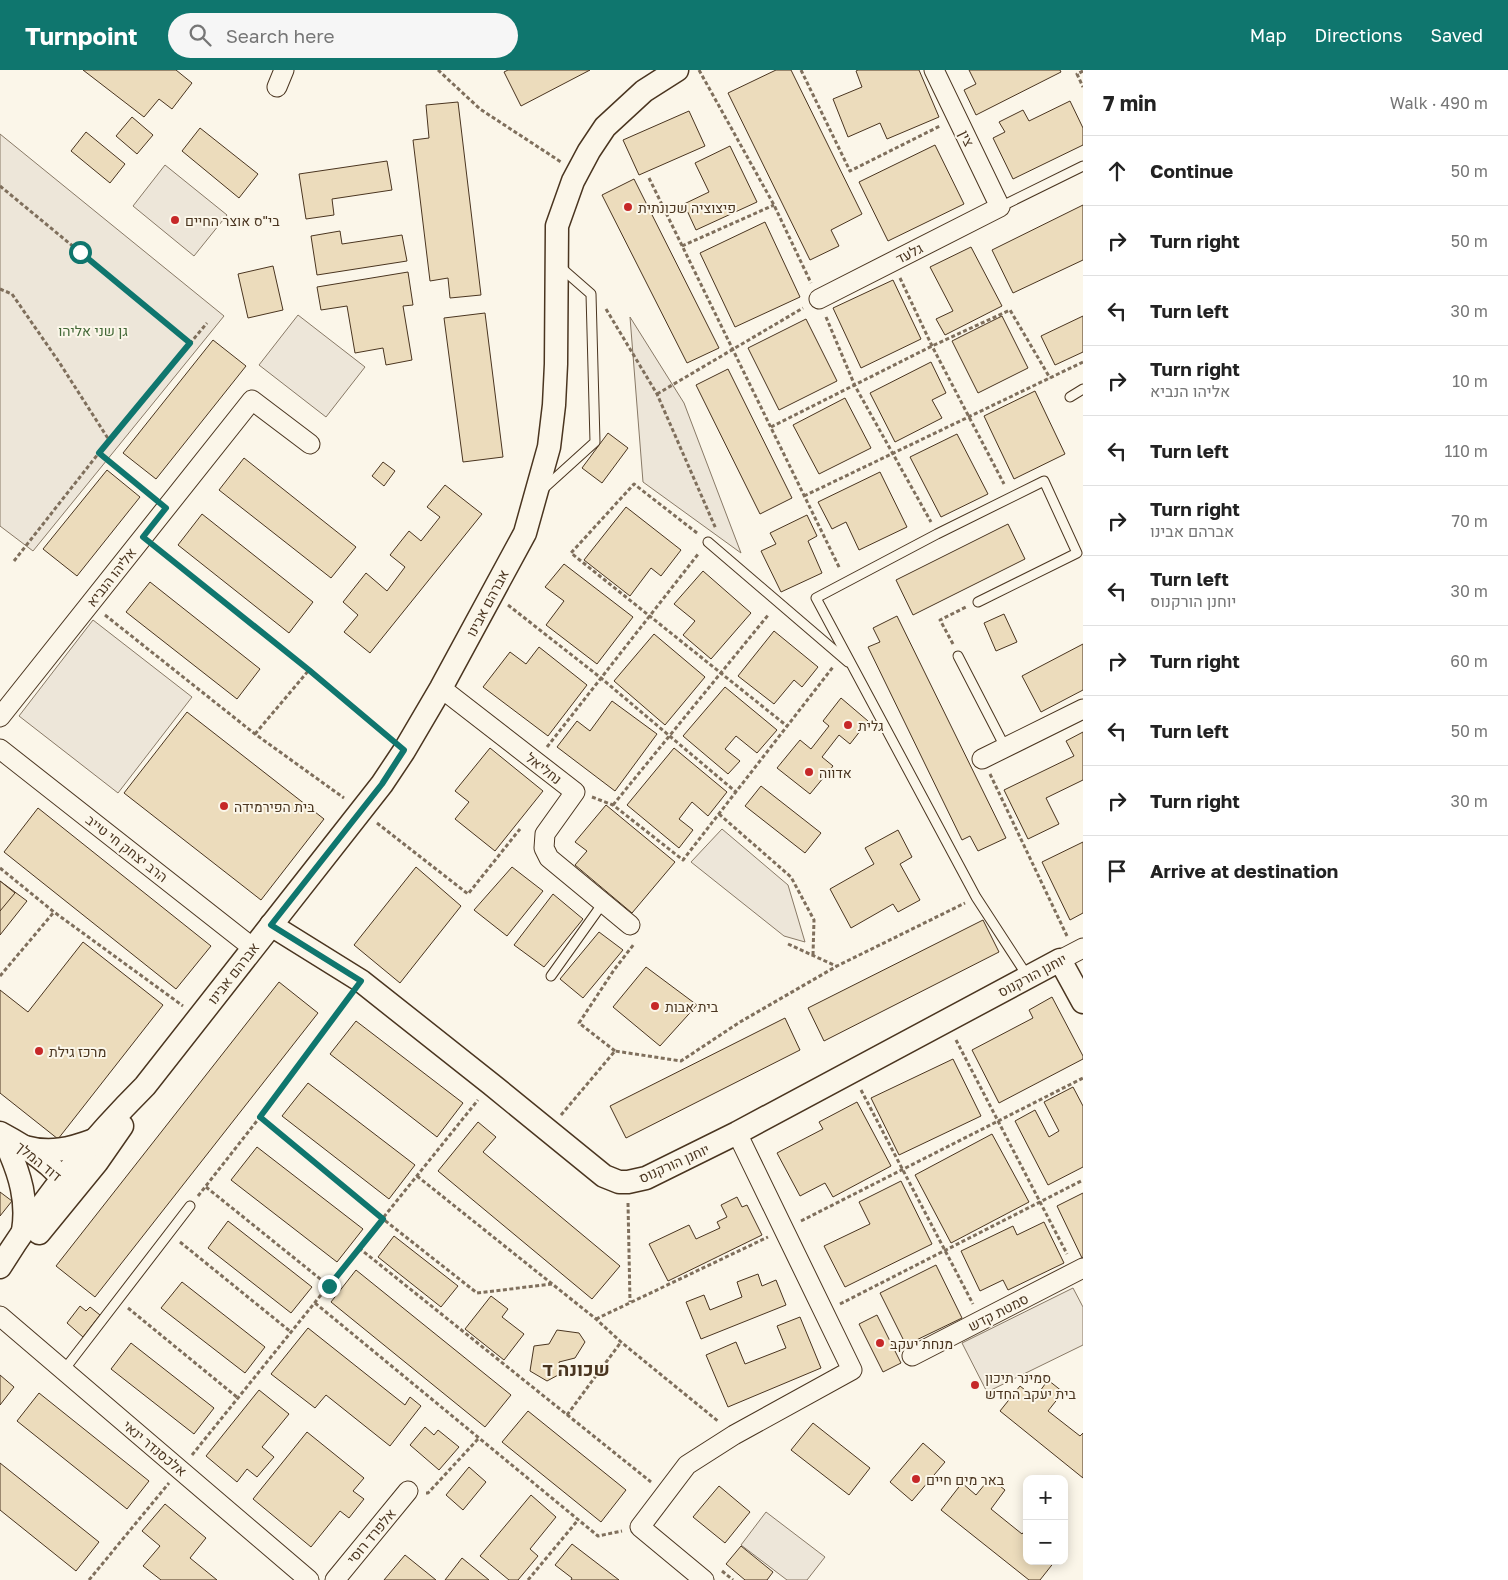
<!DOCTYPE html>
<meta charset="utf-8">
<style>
:root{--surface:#fff;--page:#f6f6f6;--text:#222;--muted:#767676;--line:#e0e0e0;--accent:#0f766e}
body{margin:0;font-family:"Golos Text",Heebo,sans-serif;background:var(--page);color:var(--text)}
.controls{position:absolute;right:15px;bottom:15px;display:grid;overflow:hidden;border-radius:10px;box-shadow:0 2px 12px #0003}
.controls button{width:45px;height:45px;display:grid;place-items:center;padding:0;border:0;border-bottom:1px solid var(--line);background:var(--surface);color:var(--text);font:25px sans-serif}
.stop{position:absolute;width:15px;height:15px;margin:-11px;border:4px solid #0f766e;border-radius:50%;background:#fff}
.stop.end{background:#0f766e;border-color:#fff;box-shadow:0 1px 5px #0008}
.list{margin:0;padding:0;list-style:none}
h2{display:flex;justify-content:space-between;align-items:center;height:65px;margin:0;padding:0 20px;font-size:21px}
h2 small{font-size:16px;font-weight:400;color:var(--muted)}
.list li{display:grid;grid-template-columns:32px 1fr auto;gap:15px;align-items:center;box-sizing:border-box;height:70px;padding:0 20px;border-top:1px solid var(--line)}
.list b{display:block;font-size:19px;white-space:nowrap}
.list p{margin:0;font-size:16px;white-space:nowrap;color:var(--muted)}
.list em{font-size:16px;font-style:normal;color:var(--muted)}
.icon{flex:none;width:28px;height:28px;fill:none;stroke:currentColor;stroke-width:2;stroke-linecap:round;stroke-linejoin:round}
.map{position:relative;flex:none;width:1083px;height:1510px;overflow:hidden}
header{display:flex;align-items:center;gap:30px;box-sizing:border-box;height:70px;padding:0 25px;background:var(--accent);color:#fff}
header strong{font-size:24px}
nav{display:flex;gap:28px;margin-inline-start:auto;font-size:18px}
.search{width:350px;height:45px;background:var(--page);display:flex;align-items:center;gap:12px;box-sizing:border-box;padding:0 18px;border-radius:28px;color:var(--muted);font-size:19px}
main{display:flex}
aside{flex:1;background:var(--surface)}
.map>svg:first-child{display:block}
.green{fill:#ede6d9;stroke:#887966}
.building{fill:#ecdcbc;stroke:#4a3520}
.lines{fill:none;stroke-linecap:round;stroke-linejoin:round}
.service-casing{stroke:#4a3520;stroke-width:11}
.minor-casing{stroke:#4a3520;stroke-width:21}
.tertiary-casing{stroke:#4a3520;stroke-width:25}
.path{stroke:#7f6f5c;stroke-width:3;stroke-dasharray:4 2.5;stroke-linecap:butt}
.service{stroke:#fbf6e9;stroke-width:9}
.minor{stroke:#fbf6e9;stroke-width:19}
.tertiary{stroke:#fbf6e9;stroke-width:22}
.route{stroke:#0f766e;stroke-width:6}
.poi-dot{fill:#c62828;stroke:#fbf6e9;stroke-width:2}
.labels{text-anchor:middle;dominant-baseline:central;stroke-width:4;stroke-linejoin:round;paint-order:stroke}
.street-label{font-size:14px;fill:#4a3520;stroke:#fbf6e9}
.poi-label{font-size:14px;fill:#4a3520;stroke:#fbf6e9;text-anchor:start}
.park-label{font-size:14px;fill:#436837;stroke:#fbf6e9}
.district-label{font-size:19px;font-weight:bold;fill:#4a3520;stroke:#fbf6e9}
</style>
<header>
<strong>Turnpoint</strong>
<div class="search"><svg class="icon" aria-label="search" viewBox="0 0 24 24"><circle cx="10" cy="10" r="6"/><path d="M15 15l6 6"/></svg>Search here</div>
<nav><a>Map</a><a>Directions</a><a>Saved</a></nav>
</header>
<main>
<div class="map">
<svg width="1083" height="1510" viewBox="0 0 1083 1510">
<rect width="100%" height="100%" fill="#fbf6e9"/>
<!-- green -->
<g class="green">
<path d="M0,64L224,246L33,481L0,456Z"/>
<path d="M165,95L227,145L194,186L133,136Z"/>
<path d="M298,245L365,297L326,347L259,295Z"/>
<path d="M630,247L684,333L741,483L643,412Z"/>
<path d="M93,550L192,627L118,723L19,646Z"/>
<path d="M722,759L788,815L805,872L784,866L691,792Z"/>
<path d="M1073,1218L1083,1237V1275L987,1322L962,1273Z"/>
<path d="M766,1442L825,1487L807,1510H787L741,1475Z"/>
</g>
<!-- building -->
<g class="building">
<path d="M83,0H176L192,13L172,39L159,29L144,47Z"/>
<path d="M508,0H590L521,36L504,2Z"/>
<path d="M776,0H791L862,144L831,160L839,176L810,190L728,23Z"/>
<path d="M858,0H919L939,47L887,69L880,53L848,67L833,29L862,17L856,1Z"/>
<path d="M969,0H1060L1061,2L976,45L964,20L976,14Z"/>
<path d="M1070,31L1083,58V75L1013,109L993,68L1005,62L999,52L1023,40L1029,51Z"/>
<path d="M458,32L481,225L450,228L448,208L430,211L413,70L429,68L426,35Z"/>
<path d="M689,41L705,76L639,105L623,70Z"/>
<path d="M132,47L153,65L137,84L116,66Z"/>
<path d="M200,58L258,104L239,128L182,81Z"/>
<path d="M86,62L125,94L110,113L71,81Z"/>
<path d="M935,75L964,134L888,171L859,112Z"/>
<path d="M730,76L757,132L696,160L684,134L709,122L695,93Z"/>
<path d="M387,91L392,120L332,129L334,145L306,149L299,104Z"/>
<path d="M634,109L719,278L687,293L602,125Z"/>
<path d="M1083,135V190L1013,223L992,180Z"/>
<path d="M765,152L800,227L735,257L700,183Z"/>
<path d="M340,161L342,174L402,165L407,191L317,205L311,166Z"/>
<path d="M971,177L1002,236L945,265L936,249L953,241L930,197Z"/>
<path d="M273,196L283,240L248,248L238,204Z"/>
<path d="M408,202L413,235L403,236L412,290L386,295L383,278L355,283L347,236L321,240L317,217Z"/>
<path d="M893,210L921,269L861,298L833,238Z"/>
<path d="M485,243L503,387L463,392L444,248Z"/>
<path d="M1002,246L1028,298L978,323L952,271Z"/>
<path d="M1083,246V282L1055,295L1041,266Z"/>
<path d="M806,249L837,311L779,340L748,278Z"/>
<path d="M213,270L246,296L156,409L123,383Z"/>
<path d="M931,292L946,323L932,330L942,348L895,372L870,323Z"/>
<path d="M728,299L792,428L760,444L696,315Z"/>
<path d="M1035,321L1065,384L1014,409L984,346Z"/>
<path d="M845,328L871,378L819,404L793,355Z"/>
<path d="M608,363L628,378L602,413L582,398Z"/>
<path d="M957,364L988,424L941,447L910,387Z"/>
<path d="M244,388L356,477L331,508L219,420Z"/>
<path d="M383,392L395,401L384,416L372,406Z"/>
<path d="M107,400L140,427L77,506L43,479Z"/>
<path d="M880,402L907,457L859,480L846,452L832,459L818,432Z"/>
<path d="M445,415L482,444L370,583L344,562L358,545L343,532L366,503L387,521L405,497L390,485L409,461L421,471L440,447L427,437Z"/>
<path d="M626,437L681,480L661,506L651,498L630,526L584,490Z"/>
<path d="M202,444L313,532L289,563L178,475Z"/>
<path d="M807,445L817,466L808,471L822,503L781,522L761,481L776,474L770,463Z"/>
<path d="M1008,454L1025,489L913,545L896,510Z"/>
<path d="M564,494L633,547L597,594L546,555L564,531L545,517Z"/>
<path d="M703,501L751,543L711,589L683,565L695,551L674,534Z"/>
<path d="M150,512L260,599L237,629L126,542Z"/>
<path d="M1004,544L1017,572L996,581L984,553Z"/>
<path d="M897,546L1006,768L978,781L970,766L962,770L868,577L880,572L873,558Z"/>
<path d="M774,561L818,597L802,617L794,610L774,634L738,606Z"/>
<path d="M654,564L705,607L665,655L614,611Z"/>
<path d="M1083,574V620L1041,642L1022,606Z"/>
<path d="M539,577L587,615L548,666L483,617L510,582L526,594Z"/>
<path d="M725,617L777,660L757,683L736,666L725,679L740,691L728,704L683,666Z"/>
<path d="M841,628L868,651L850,674L839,665L822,687L833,696L810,724L777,698L800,670L811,679L829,656L823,651Z"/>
<path d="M612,631L657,664L615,721L557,677L577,651L590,661Z"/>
<path d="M187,642L324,749L261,830L124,723Z"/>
<path d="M1083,662V710L1046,728L1059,754L1028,769L1004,720L1074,686L1066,671Z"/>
<path d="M490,678L543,721L495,781L455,749L469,732L455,721Z"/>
<path d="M674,678L727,722L708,746L692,732L679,749L693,760L679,778L627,735Z"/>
<path d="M761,716L821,763L805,783L745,736Z"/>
<path d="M606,735L675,792L632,843L575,795L587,781L575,772Z"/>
<path d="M38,738L211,876L176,919L4,782Z"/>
<path d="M898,760L912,787L900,794L920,830L898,842L893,834L851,858L830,819L874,794L865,778Z"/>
<path d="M1083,772V843L1070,850L1042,792Z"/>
<path d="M416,797L461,836L400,913L354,875Z"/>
<path d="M512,797L543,821L507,866L474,840Z"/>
<path d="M0,811L27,831L0,865Z"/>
<path d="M0,811L15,823L0,841Z"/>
<path d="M553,824L583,849L544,897L514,875Z"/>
<path d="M983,850L999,882L824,971L808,938Z"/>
<path d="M599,862L623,880L583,928L560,909Z"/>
<path d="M83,872L163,935L58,1069L0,1023V920L28,942Z"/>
<path d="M646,897L697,935L660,976L613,937Z"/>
<path d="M279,912L318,943L95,1227L56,1196Z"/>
<path d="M1052,927L1083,986V989L999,1033L972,980L1033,948L1029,940Z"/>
<path d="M785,948L800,980L626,1068L610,1036Z"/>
<path d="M356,951L463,1033L437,1067L330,984Z"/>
<path d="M953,989L981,1046L899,1085L871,1028Z"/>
<path d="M308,1013L415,1095L389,1129L282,1046Z"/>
<path d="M1073,1017L1083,1036V1097L1048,1115L1015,1051L1035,1040L1049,1067L1059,1061L1044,1032Z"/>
<path d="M857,1032L891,1096L833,1127L825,1113L800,1126L777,1083L823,1059L819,1052Z"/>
<path d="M478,1052L496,1067L483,1082L620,1196L592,1229L438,1101Z"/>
<path d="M992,1064L1029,1132L951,1173L915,1105Z"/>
<path d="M257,1077L363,1159L337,1192L231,1110Z"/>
<path d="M901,1111L932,1174L845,1217L824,1176L870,1154L859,1132Z"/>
<path d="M0,1122L12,1131L0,1146Z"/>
<path d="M1083,1123V1188H1082L1057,1136Z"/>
<path d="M737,1127L742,1137L747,1135L762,1165L668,1211L649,1174L689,1155L696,1169L720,1158L717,1152L727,1147L721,1135Z"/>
<path d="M228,1151L312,1217L291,1243L208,1178Z"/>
<path d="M1044,1152L1064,1193L1008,1220L1003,1210L980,1221L961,1181L1013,1156L1017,1165Z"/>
<path d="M394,1166L458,1216L441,1237L378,1187Z"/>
<path d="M936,1195L962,1248L906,1275L880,1223Z"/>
<path d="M356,1200L511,1325L485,1357L331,1232Z"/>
<path d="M758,1204L762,1216L776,1210L786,1235L701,1269L686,1232L704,1225L710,1240L742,1227L737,1212Z"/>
<path d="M182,1212L265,1277L245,1303L161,1238Z"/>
<path d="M491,1226L508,1239L502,1247L524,1264L504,1290L465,1259Z"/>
<path d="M80,1236L86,1241L90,1237L100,1245L83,1267L67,1253Z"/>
<path d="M877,1245L901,1293L883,1302L859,1254Z"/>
<path d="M800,1247L821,1298L728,1337L706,1285L736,1272L745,1294L786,1278L777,1256Z"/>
<path d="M308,1258L405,1335L410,1327L421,1336L390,1376L326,1325L315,1338L271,1304Z"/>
<path d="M557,1260L579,1263L585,1272L575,1288L559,1292L560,1304L547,1311L530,1301L534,1276L549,1274Z"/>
<path d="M131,1273L214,1338L194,1364L111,1299Z"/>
<path d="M0,1305L14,1317L0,1335Z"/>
<path d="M1048,1310L1063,1322L1048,1341L1080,1366L1083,1363V1408L1000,1341L1020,1316L1035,1328Z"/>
<path d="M259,1320L289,1344L262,1377L274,1387L257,1407L247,1399L237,1412L206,1386Z"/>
<path d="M39,1323L149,1411L127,1439L17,1351Z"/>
<path d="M528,1341L626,1420L601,1452L502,1372Z"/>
<path d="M813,1353L870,1398L849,1425L791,1380Z"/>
<path d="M425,1357L434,1365L438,1360L459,1377L439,1400L410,1375Z"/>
<path d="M307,1362L364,1408L353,1421L364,1429L349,1448L340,1441L311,1477L253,1429Z"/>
<path d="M923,1373L945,1392L912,1431L890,1412Z"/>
<path d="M0,1393L99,1472L76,1501L0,1440Z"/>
<path d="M469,1397L486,1412L463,1440L446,1425Z"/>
<path d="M990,1408L1005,1420L991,1439L1022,1464L1027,1458V1491H1055L1040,1510H1029L941,1440L962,1413L976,1425Z"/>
<path d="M719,1416L750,1442L725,1473L693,1447Z"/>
<path d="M531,1425L556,1447L530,1479L538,1486L518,1510H509L480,1486Z"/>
<path d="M165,1434L206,1468L190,1488L217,1510H161L143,1496L160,1476L142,1461Z"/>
<path d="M572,1474L619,1510H571L572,1508L555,1495Z"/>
<path d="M741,1476L773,1502L767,1510H745L726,1494Z"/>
<path d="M405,1485L436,1510H384Z"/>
<path d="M462,1488L489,1510H445Z"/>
</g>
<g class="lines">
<!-- service casing -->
<g class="service-casing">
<g id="service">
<path d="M1000,137L1083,96"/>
<path d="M1070,327L1083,319"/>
<path d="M542,420L595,372L591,224L559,196"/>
<path d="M708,472L848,592"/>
<path d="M978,532L1077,483L1044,411L937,464L816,528L976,827L1028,907"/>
<path d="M958,586L1005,677"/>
<path d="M551,906L603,833"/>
<path d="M64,1300L190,1136"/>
</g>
</g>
<!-- minor casing -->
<g class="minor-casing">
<g id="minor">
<path d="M277,17L284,0"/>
<path d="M819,229L1000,137L934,0"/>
<path d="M441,618L575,722L545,764L544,778L549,788L630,855"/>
<path d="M0,647L252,330L310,374"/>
<path d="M0,679L253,878"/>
<path d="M982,689L1083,639"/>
<path d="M1060,890L1083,878"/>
<path d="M0,1246L309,1510"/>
<path d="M912,1286L1083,1198"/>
<path d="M335,1510L408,1421"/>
<path d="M704,1510L640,1457L687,1395L734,1365L852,1300L737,1063"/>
</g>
</g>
<!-- tertiary casing -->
<g class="tertiary-casing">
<g id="tertiary">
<path d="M271,855L361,911L491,1014L604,1106L619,1112H628L646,1108L737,1063L1060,890L1083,932"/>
<path d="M0,1063C26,1077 56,1095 70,1120"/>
<path d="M25,1077C50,1084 70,1079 94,1070"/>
<path d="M8,1078C20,1105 28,1131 23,1161"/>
<path d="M39,1163L97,1092L122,1056"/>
<path d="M0,1197C41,1131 90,1071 145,1016L382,714L404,681L441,618L525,463L549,377L554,335L556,294L557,156L573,111L589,81L605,57L644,21L677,0"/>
</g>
</g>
<!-- path -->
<g class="path">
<path d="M438,0L480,39L561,92"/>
<path d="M699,0L774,135L811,213"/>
<path d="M801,0L850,101L940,56"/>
<path d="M1083,1L1077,4L1083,17"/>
<path d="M649,108L840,499"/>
<path d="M0,116L190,273"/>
<path d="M682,176L774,135"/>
<path d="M900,208L932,276L1004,414"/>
<path d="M0,219L12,224L59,292L109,370"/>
<path d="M606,239L657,324L716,459"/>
<path d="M826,247L855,316L931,452"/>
<path d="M657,324L803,238"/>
<path d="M771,357L932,276L1010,240L1050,308"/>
<path d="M99,383L152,427"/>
<path d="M804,426L1083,292"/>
<path d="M697,463L634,414L571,483L787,656"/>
<path d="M157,478L309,600L388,667"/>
<path d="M14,491L109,370L207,253"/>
<path d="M508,535L601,608L736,722"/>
<path d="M105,545L255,664L344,728"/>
<path d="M953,574L940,550L966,537"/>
<path d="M255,664L309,600"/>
<path d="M547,677L699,483"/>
<path d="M990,704L1067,866"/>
<path d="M592,727L613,735L683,790L833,597"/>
<path d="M613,735L769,544"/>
<path d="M719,744L791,807L814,850L813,885"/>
<path d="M377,753L468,824L520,759"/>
<path d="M0,798L54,842L183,936"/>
<path d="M788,874L836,896"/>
<path d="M0,906L54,842"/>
<path d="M956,970L1067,1184"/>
<path d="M615,981L579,953L614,900L634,874"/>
<path d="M861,1020L973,1234"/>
<path d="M561,1045L615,981L681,991L740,952L837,896L965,833"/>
<path d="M260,1047L383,1149L477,1223L552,1214"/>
<path d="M417,1106L596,1249L621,1272L719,1352"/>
<path d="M206,1117L329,1216"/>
<path d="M198,1126L260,1047L349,927"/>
<path d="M628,1133L630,1232"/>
<path d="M801,1151L1083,1008"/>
<path d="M180,1172L291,1262"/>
<path d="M359,1178L651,1412"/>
<path d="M315,1233L598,1466L622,1461"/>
<path d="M840,1234L1083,1110"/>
<path d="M128,1238L238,1328"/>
<path d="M596,1249L768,1167"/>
<path d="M567,1345L621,1272"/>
<path d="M192,1385L478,1030"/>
<path d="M426,1423H428L478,1369"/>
<path d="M722,1501L733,1510"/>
<path d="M89,1510L169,1413"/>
<path d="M528,1510L578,1450"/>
</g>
<!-- service -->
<use href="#service" class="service"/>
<!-- minor -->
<use href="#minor" class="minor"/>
<!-- tertiary -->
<use href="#tertiary" class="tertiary"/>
</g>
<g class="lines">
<!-- route -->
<path class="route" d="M80,182L190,273L99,383L166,438L143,467L309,600L404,680L382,714L271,855L361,911L260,1047L383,1149L329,1216"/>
</g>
<!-- markers -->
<g class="poi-dot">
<circle cx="628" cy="137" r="5"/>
<circle cx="175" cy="150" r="5"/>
<circle cx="848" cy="655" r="5"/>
<circle cx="809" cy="702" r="5"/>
<circle cx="224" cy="736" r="5"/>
<circle cx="655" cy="936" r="5"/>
<circle cx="39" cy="981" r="5"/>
<circle cx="880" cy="1273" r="5"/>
<circle cx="975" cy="1315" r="5"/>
<circle cx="916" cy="1409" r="5"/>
</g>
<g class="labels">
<!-- street labels -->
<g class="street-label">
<text transform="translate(967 68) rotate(64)">צין</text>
<text transform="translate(909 183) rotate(-27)">גלעד</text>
<text transform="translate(111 507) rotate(-52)">אליהו הנביא</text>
<text transform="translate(487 533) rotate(-62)">אברהם אבינו</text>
<text transform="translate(544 698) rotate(38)">נחליאל</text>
<text transform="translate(127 778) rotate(38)">הרב יצחק חי טייב</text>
<text transform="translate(233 903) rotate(-52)">אברהם אבינו</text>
<text transform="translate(1032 905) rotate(-28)">יוחנן הורקנוס</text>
<text transform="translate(39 1091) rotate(39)">דוד המלך</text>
<text transform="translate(674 1093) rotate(-24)">יוחנן הורקנוס</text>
<text transform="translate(998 1242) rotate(-27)">סמטת קדש</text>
<text transform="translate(155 1378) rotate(40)">אלכסנדר ינאי</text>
<text transform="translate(371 1466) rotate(-50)">אלפרד רוסי</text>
</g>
<!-- poi labels -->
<g class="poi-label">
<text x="638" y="137">פיצוציה שכונתית</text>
<text x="185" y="150">בי"ס אוצר החיים</text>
<text x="858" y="655">גלית</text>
<text x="819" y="702">אדווה</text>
<text x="234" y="736">בית הפירמידה</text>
<text x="665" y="936">בית אבות</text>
<text x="49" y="981">מרכז גילת</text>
<text x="890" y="1273">מנחת יעקב</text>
<text x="985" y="1307">סמינר תיכון<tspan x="985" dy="16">בית יעקב החדש</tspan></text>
<text x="926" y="1409">באר מים חיים</text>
</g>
<!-- park labels -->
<g class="park-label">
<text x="93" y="260">גן שני אליהו</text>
</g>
<!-- district labels -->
<g class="district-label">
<text x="576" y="1298">שכונה ד</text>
</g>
</g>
</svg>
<div class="controls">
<button>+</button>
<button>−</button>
</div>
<div class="stop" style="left:80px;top:182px"></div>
<div class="stop end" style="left:329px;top:1216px"></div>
</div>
<aside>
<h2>7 min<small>Walk · 490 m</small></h2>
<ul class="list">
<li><svg class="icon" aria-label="ahead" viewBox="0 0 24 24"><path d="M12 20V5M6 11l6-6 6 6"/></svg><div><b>Continue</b></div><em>50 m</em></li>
<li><svg class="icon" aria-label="right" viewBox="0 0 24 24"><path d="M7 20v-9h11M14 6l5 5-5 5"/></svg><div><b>Turn right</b></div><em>50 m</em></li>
<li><svg class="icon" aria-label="left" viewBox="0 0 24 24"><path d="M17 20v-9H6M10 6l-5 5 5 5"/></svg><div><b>Turn left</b></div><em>30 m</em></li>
<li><svg class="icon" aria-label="right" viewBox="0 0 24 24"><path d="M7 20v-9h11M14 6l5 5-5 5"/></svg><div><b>Turn right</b><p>אליהו הנביא</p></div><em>10 m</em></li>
<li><svg class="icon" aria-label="left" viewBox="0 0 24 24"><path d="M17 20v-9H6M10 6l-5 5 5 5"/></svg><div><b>Turn left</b></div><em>110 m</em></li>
<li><svg class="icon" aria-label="right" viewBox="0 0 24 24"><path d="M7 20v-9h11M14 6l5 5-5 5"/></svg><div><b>Turn right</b><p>אברהם אבינו</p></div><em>70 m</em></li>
<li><svg class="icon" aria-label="left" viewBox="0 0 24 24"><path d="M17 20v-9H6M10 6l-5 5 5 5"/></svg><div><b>Turn left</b><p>יוחנן הורקנוס</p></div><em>30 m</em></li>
<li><svg class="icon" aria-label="right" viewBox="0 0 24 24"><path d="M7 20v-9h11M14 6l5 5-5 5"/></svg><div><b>Turn right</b></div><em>60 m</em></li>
<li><svg class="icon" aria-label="left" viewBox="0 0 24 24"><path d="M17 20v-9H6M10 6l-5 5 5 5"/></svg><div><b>Turn left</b></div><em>50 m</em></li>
<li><svg class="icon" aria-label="right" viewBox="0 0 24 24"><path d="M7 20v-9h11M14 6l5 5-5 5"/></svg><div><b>Turn right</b></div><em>30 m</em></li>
<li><svg class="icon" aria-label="arrive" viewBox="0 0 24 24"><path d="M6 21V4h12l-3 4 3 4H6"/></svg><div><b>Arrive at destination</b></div></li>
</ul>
</aside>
</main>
